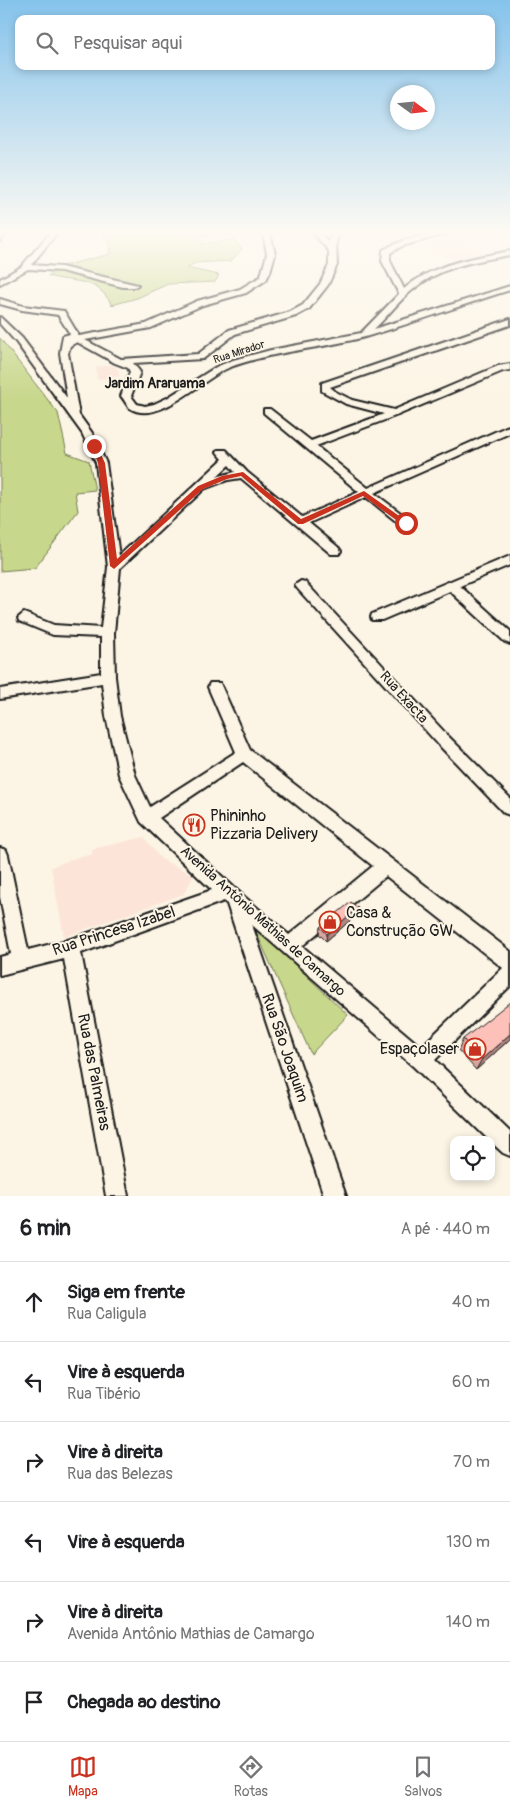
<!DOCTYPE html>
<html lang="pt">
<meta charset="utf-8">
<style>
:root{--surface:#fff;--page:#f2f2f2;--text:#202124;--muted:#757577;--line:#e0e0e0;--accent:#c8321e}
body{margin:0;font-family:Pangolin,sans-serif;background:var(--page);color:var(--text)}
.controls{position:absolute;right:15px;bottom:15px;display:grid;overflow:hidden;border-radius:10px;box-shadow:0 2px 8px #0003}
.controls button{width:45px;height:45px;display:grid;place-items:center;padding:0;border:0;border-bottom:1px solid var(--line);background:var(--surface);color:var(--text);font:25px sans-serif}
.compass{position:absolute;left:390px;top:85px;width:45px;height:45px;border-radius:50%;background:var(--surface);box-shadow:0 2px 8px #0003;rotate:105deg}
.stop{position:absolute;width:15px;height:15px;margin:-11px;border:4px solid #c8321e;border-radius:50%;background:#fff}
.stop.end{background:#c8321e;border-color:#fff;box-shadow:0 1px 5px #0008}
.list{margin:0;padding:0;list-style:none}
h2{display:flex;justify-content:space-between;align-items:center;height:65px;margin:0;padding:0 20px;font-size:21px}
h2 small{font-size:16px;font-weight:400;color:var(--muted)}
.list li{display:grid;grid-template-columns:32px 1fr auto;gap:15px;align-items:center;box-sizing:border-box;height:80px;padding:0 20px;border-top:1px solid var(--line)}
.list b{display:block;font-size:19px;white-space:nowrap}
.list p{margin:0;font-size:16px;white-space:nowrap;color:var(--muted)}
.list em{font-size:16px;font-style:normal;color:var(--muted)}
.icon{flex:none;width:28px;height:28px;fill:none;stroke:currentColor;stroke-width:2;stroke-linecap:round;stroke-linejoin:round}
.map{position:relative;flex:none;width:510px;height:1196px;overflow:hidden}
.search{position:absolute;background:var(--surface);box-shadow:0 2px 8px #0003;left:15px;right:15px;top:15px;height:55px;display:flex;align-items:center;gap:12px;box-sizing:border-box;padding:0 18px;border-radius:10px;color:var(--muted);font-size:19px}
.sheet{height:545px;background:var(--surface)}
nav{display:flex;justify-content:space-around;align-items:center;box-sizing:border-box;height:70px;border-top:1px solid var(--line);background:var(--surface);font-size:14px;color:var(--muted)}
nav a{display:grid;justify-items:center;gap:2px}
nav .on{color:var(--accent)}
.map>svg:first-child{display:block}
.built{fill:#fce5d8}
.green{fill:#c7d78b;stroke:#727a54}
.lines{fill:none;stroke-linecap:round;stroke-linejoin:round}
.minor-casing{stroke:#1c1c1c;stroke-width:4}
.minor{fill:#fcf5e5;fill-rule:evenodd}
.wall{fill:#daa6a0;stroke:#1c1c1c}
.shaded-wall{fill:#b18782;stroke:#1c1c1c}
.building{fill:#fdc1ba;stroke:#1c1c1c}
.route{fill:#c8321e}
.labels{text-anchor:middle;dominant-baseline:central;stroke-width:4;stroke-linejoin:round;paint-order:stroke}
.far-street-label{font-size:11px;fill:#1c1c1c;stroke:#fcf5e5}
.far-quarter-label{font-size:14px;font-weight:bold;fill:#1c1c1c;stroke:#fcf5e5}
.street-label{font-size:14px;fill:#1c1c1c;stroke:#fcf5e5}
.near-poi-label{font-size:16px;fill:#1c1c1c;stroke:#fcf5e5;text-anchor:start}
.near-street-label{font-size:16px;fill:#1c1c1c;stroke:#fcf5e5}
</style>
<div class="map">
<svg width="510" height="1196" viewBox="0 0 510 1196">
<rect width="100%" height="100%" fill="#fcf5e5"/>
<filter id="ink" filterUnits="userSpaceOnUse"><feTurbulence type="fractalNoise" baseFrequency=".02" numOctaves="2"/><feDisplacementMap in="SourceGraphic" scale="10" xChannelSelector="R" yChannelSelector="G"/><feConvolveMatrix kernelMatrix="1 2 1 2 8 2 1 2 1" color-interpolation-filters="sRGB"/></filter>
<g filter="url(#ink)">
<!-- built -->
<g class="built">
<path d="M462,233H510V238L468,244L484,254L453,261L421,242Z"/>
<path d="M112,365L119,370V377L97,379L96,367Z"/>
<path d="M144,837L161,859L194,875L184,894L64,937L51,867L80,856L92,855V849Z"/>
</g>
<!-- green -->
<g class="green">
<path d="M102,233H198L208,236L200,239L202,244L234,240L242,249L231,261L195,263L186,268L219,275L215,282L168,284L137,298L112,305C96,276 76,284 48,276L62,266L110,254L109,243Z"/>
<path d="M0,338L58,413L67,453L89,461L95,490L75,492L78,511L35,568L0,571Z"/>
<path d="M253,925L348,1015L311,1054Z"/>
</g>
<g class="lines">
<!-- minor casing -->
<g class="minor-casing">
<g id="minor">
<path d="M0,233H6L0,241Z"/>
<path d="M50,233H57L31,265L61,267L138,285L134,287H123L61,271L28,269L0,284V279L21,267Z"/>
<path d="M263,233H270L275,254L270,272L266,280L246,293L203,305L151,328L85,340L121,359L198,354L229,330L290,312L303,305L320,284L329,265V251L313,233H320L328,242L332,233H339L336,242L337,265L328,285L309,309L296,316L235,334L203,359L133,363L140,372L131,396L137,404L145,406L154,404L167,398L216,367L233,360L271,350L361,333L399,294L382,261L383,250C403,239 427,233 449,233L402,246L390,253V261L404,289C434,263 473,258 510,251V255C477,261 442,266 415,288C400,299 388,316 374,329L510,286V290C461,305 414,323 365,337C320,349 272,351 228,368C204,378 157,427 130,408C127,406 124,399 121,396L130,372L128,368L115,363L77,342L70,346L68,353L79,415L92,433L106,463L119,556L223,459L217,452L218,450H226L247,472L302,517L359,492L264,413V409H270L311,441L384,414L346,404L322,391V383L510,319V325L330,387L336,392L352,400L394,410L498,366L510,364V370L503,371L398,415L316,446L368,488L506,427L510,426V433L374,493L410,520L412,523L410,526H402L366,497L309,523L339,548L341,551L339,554H331L241,478L228,480L204,489L120,568L114,633L115,677L120,716L135,775L150,807L236,752L208,687L210,683H220L250,750L510,951V986L435,1060L510,1132V1156L503,1153L491,1142V1140H489L414,1067L252,925L346,1196H324L227,904L224,901L81,953L128,1196H106L64,959L0,975V957L11,954L0,897V848L6,850L8,855L28,950L71,939L212,890L141,822L119,775L106,716L102,683L0,699V689L101,673V637L53,635L19,621L18,618L24,613L54,625L101,628L108,567L96,463L82,433L16,342L0,324V317L22,338L67,398L60,353L63,336L70,334L58,315L22,310L0,304V299L23,306L64,311L79,336L146,324L197,301L240,289L260,277L262,272L267,254ZM229,465L235,472L216,477ZM243,762L373,866L289,935L240,893L159,818ZM386,876L503,968L421,1047L302,946Z"/>
<path d="M510,556V565L460,586L510,631V644L505,642L450,591L382,620H372L371,617L372,614Z"/>
<path d="M301,581L305,582L448,736L510,798V815L504,813L438,744L297,588L295,585Z"/>
</g>
</g>
<!-- minor -->
<use href="#minor" class="minor"/>
</g>
<!-- wall -->
<g class="wall">
<path d="M357,915L326,941L319,934L320,927Z"/>
<path d="M463,1039H510L476,1070L458,1050Z"/>
</g>
<!-- shaded-wall -->
<g class="shaded-wall">
<path d="M358,908L357,915L326,941L327,934Z"/>
<path d="M510,1034V1039L476,1070L482,1059Z"/>
</g>
<!-- building -->
<g class="building">
<path d="M351,902L358,908L327,934L320,927Z"/>
<path d="M510,1002V1034L482,1059L463,1039Z"/>
</g>
</g>
<!-- sky -->
<linearGradient id="sky" x2="0" y2="1"><stop stop-color="#85c3ec"/><stop offset="0.58" stop-color="#fefaf3"/><stop offset="1" stop-color="#fefaf3" stop-opacity="0"/></linearGradient>
<rect width="510" height="401" fill="url(#sky)"/>
<!-- route -->
<path class="route" d="M91,444H96L105,463L117,559L198,486L222,476L243,472L301,519L364,491L409,523L403,525L363,496L303,524H298L241,476L227,479L203,489L114,569L110,566L98,463Z"/>
<!-- icons -->
<defs>
<g id="restaurant-ring" transform="scale(1.125)"><circle r="9.5" fill="#fcf5e5" stroke="#c8321e" stroke-width="1.5"/><path d="M-5-6h1v4h1v-4h1v4h1v-4h1v5L-1.5 .5V6h-2V.5L-5-1ZM5-6V6H3V1.5H1.5Q1.5-4 5-6Z" fill="#c8321e"/></g>
<g id="shop-ring" transform="scale(1.125)"><circle r="9.5" fill="#fcf5e5" stroke="#c8321e" stroke-width="1.5"/><path d="M-5-2.5h2.3a2.7 3.5 0 0 1 5.4 0H5L5.5 6h-11ZM-1.5-2.5h3a1.5 2.3 0 0 0-3 0Z" fill="#c8321e"/></g>
</defs>
<g fill-rule="evenodd">
<use href="#restaurant-ring" x="194" y="825"/>
<use href="#shop-ring" x="330" y="922"/>
<use href="#shop-ring" x="475" y="1049"/>
</g>
<g class="labels">
<!-- far-street labels -->
<g class="far-street-label">
<text transform="translate(239 352) rotate(-18)">Rua Mirador</text>
</g>
<!-- far-quarter labels -->
<g class="far-quarter-label">
<text x="155" y="383">Jardim Araruama</text>
</g>
<!-- street labels -->
<g class="street-label">
<text transform="translate(404 697) rotate(48)">Rua Exacta</text>
<text transform="translate(263 921) rotate(42)">Avenida Antônio Mathias de Camargo</text>
</g>
<!-- near-poi labels -->
<g class="near-poi-label">
<text x="210" y="816">Phininho<tspan x="210" dy="18">Pizzaria Delivery</tspan></text>
<text x="346" y="913">Casa &amp;<tspan x="346" dy="18">Construção GW</tspan></text>
<text x="459" y="1049" text-anchor="end">Espaçolaser</text>
</g>
<!-- near-street labels -->
<g class="near-street-label">
<text transform="translate(114 931) rotate(-18)">Rua Princesa Izabel</text>
<text transform="translate(285 1048) rotate(71)">Rua São Joaquim</text>
<text transform="translate(94 1072) rotate(79)">Rua das Palmeiras</text>
</g>
</g>
</svg>
<div class="controls">
<button><svg class="icon" aria-label="locate" viewBox="0 0 24 24"><circle cx="12" cy="12" r="6"/><path d="M12 2v4M12 18v4M2 12h4M18 12h4"/></svg></button>
</div>
<svg class="compass" viewBox="-18 -18 36 36"><path d="M0-13l5 13h-10z" fill="#e53935"/><path d="M0 13l5-13h-10z" fill="#757577"/></svg>
<div class="stop" style="left:406px;top:523px"></div>
<div class="stop end" style="left:94px;top:446px"></div>
<div class="search"><svg class="icon" aria-label="search" viewBox="0 0 24 24"><circle cx="10" cy="10" r="6"/><path d="M15 15l6 6"/></svg>Pesquisar aqui</div>
</div>
<section class="sheet">
<h2>6 min<small>A pé · 440 m</small></h2>
<ul class="list">
<li><svg class="icon" aria-label="ahead" viewBox="0 0 24 24"><path d="M12 20V5M6 11l6-6 6 6"/></svg><div><b>Siga em frente</b><p>Rua Caligula</p></div><em>40 m</em></li>
<li><svg class="icon" aria-label="left" viewBox="0 0 24 24"><path d="M17 20v-9H6M10 6l-5 5 5 5"/></svg><div><b>Vire à esquerda</b><p>Rua Tibério</p></div><em>60 m</em></li>
<li><svg class="icon" aria-label="right" viewBox="0 0 24 24"><path d="M7 20v-9h11M14 6l5 5-5 5"/></svg><div><b>Vire à direita</b><p>Rua das Belezas</p></div><em>70 m</em></li>
<li><svg class="icon" aria-label="left" viewBox="0 0 24 24"><path d="M17 20v-9H6M10 6l-5 5 5 5"/></svg><div><b>Vire à esquerda</b></div><em>130 m</em></li>
<li><svg class="icon" aria-label="right" viewBox="0 0 24 24"><path d="M7 20v-9h11M14 6l5 5-5 5"/></svg><div><b>Vire à direita</b><p>Avenida Antônio Mathias de Camargo</p></div><em>140 m</em></li>
<li><svg class="icon" aria-label="arrive" viewBox="0 0 24 24"><path d="M6 21V4h12l-3 4 3 4H6"/></svg><div><b>Chegada ao destino</b></div></li>
</ul>
</section>
<nav>
<a class="on"><svg class="icon" aria-label="map" viewBox="0 0 24 24"><path d="M3 6l6-2 6 2 6-2v14l-6 2-6-2-6 2zM9 4v14M15 6v14"/></svg>Mapa</a>
<a><svg class="icon" aria-label="directions" viewBox="0 0 24 24"><path d="M12 3l9 9-9 9-9-9zM9 14v-3h6M13 9l2 2-2 2"/></svg>Rotas</a>
<a><svg class="icon" aria-label="saved" viewBox="0 0 24 24"><path d="M7 4h10v16l-5-4-5 4z"/></svg>Salvos</a>
</nav>
